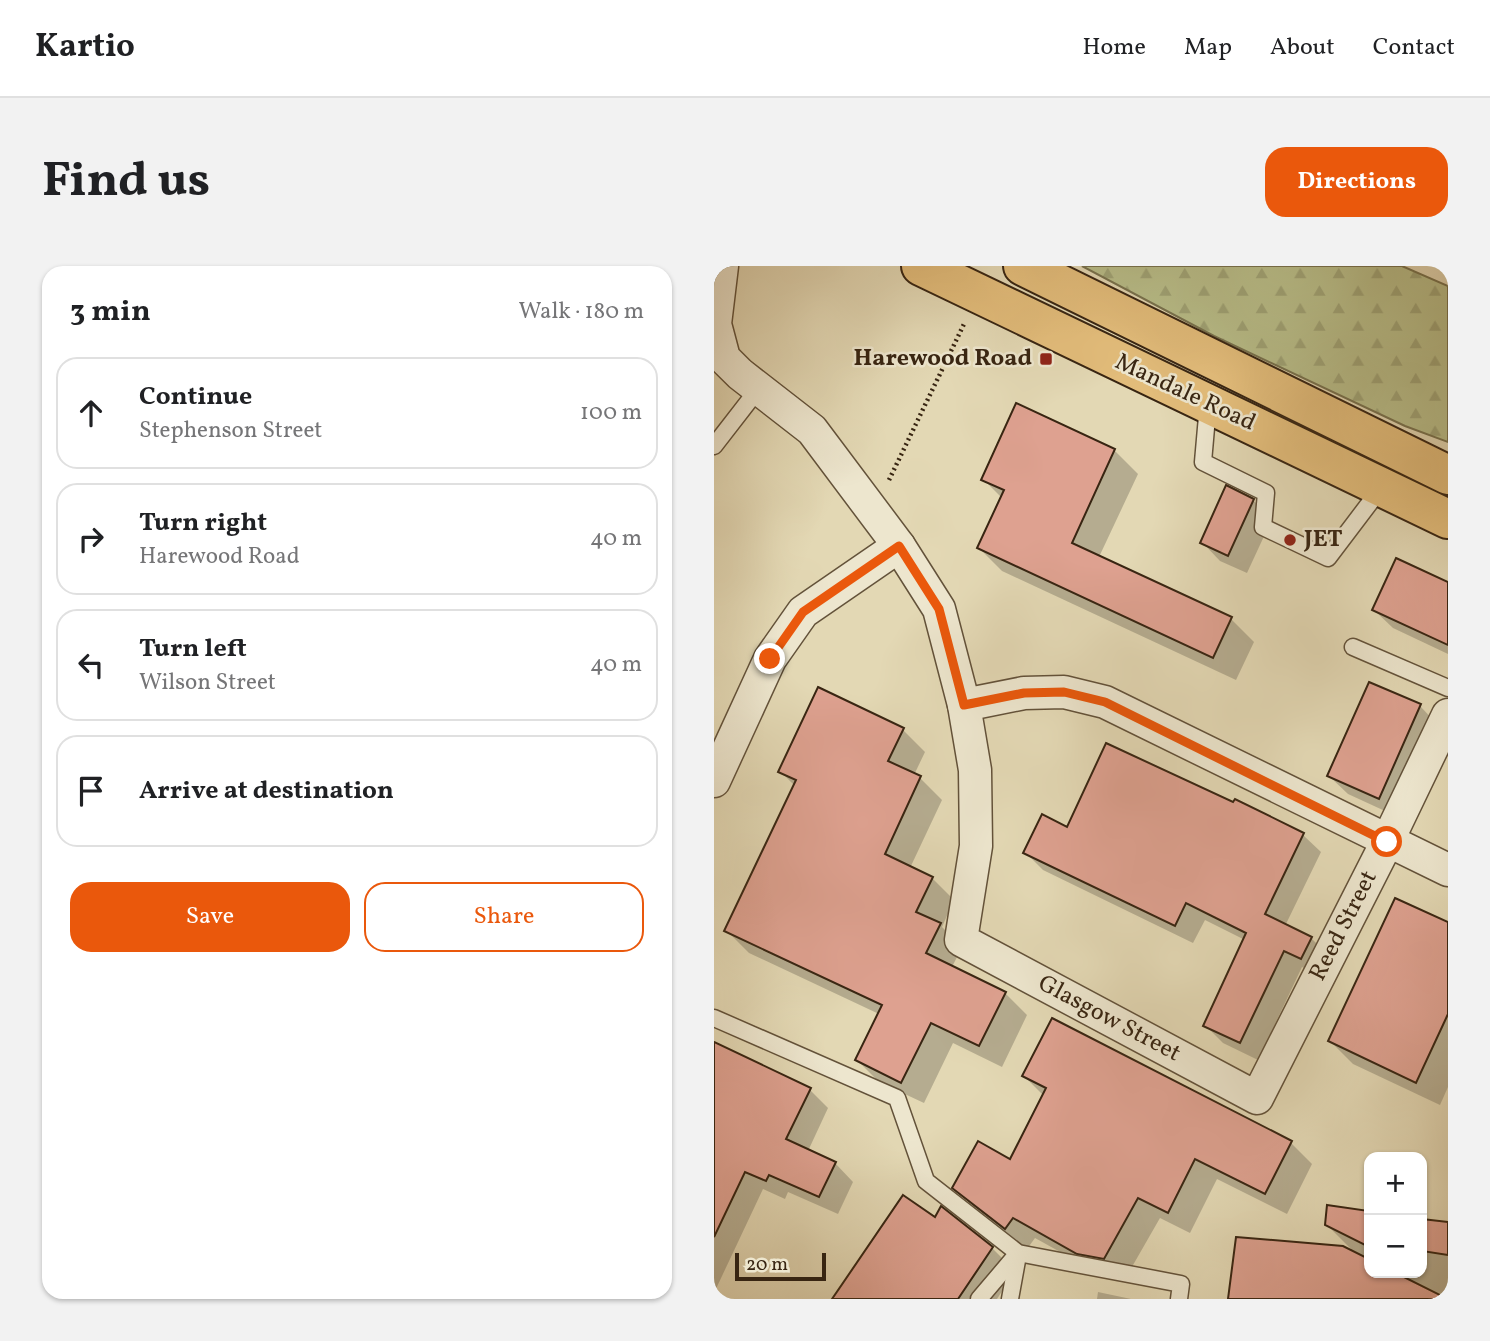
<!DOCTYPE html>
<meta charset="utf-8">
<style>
:root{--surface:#fff;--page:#f2f2f2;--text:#202124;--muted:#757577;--line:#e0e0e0;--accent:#ea580c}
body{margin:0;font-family:Vollkorn,serif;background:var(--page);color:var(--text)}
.controls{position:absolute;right:21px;bottom:21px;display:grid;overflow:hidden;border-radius:14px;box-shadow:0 2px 5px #0004}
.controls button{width:63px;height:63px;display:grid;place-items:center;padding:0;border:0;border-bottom:2px solid var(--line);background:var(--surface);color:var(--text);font:35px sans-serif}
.scale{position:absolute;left:21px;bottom:18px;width:91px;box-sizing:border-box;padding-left:7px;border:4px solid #382512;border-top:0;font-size:19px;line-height:24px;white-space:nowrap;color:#382512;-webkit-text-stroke:5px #ede6ce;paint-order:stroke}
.stop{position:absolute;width:21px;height:21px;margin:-16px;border:5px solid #ea580c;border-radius:50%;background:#fff}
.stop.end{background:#ea580c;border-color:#fff;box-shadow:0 2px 7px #0008}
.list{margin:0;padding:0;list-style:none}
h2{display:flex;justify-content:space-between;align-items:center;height:91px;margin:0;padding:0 28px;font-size:30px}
h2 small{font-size:23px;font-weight:400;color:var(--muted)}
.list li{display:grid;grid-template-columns:46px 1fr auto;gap:21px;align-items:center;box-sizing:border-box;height:112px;margin:0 14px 14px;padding:0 14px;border:2px solid var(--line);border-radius:21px}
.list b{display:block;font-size:26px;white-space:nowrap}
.list p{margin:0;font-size:23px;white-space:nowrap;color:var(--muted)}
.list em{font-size:23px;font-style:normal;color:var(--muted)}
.actions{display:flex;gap:14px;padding:21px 28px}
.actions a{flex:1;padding:16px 0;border:2px solid var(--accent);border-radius:21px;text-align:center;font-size:24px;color:var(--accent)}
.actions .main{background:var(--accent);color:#fff}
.icon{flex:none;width:38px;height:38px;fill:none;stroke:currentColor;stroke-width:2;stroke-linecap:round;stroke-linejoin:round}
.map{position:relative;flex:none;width:734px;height:1033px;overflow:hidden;border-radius:21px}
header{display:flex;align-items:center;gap:42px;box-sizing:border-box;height:98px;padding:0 35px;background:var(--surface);border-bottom:2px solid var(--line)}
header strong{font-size:33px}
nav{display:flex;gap:38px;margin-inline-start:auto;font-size:24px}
.intro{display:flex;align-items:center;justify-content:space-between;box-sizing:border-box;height:168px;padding:0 42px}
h1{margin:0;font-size:49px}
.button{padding:18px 32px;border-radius:21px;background:var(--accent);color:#fff;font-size:24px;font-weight:700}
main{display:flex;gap:42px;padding:0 42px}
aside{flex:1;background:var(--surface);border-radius:21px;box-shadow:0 2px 5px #0004}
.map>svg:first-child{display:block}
.forest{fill:url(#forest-firs);stroke:#78724e;stroke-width:2}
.shadow{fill:#0003}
.building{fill:#dea190;stroke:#382512;stroke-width:2}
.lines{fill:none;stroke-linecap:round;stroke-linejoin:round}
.lane-casing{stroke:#63523a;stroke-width:19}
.street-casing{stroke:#63523a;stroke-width:35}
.primary-casing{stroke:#382512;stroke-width:42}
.path{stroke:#382512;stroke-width:4.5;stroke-dasharray:2 3.5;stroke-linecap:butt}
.lane{stroke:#ede6ce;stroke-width:16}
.street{stroke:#ede6ce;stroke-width:32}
.primary{stroke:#e2bc7a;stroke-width:38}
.route{stroke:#ea580c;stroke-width:9}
.poi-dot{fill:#8f2418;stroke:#ede6ce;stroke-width:2.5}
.labels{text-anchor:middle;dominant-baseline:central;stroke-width:5;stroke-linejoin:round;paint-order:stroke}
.poi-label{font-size:24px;font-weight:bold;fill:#382512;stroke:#ede6ce;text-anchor:end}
.street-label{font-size:24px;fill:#382512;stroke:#ede6ce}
</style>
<header>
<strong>Kartio</strong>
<nav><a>Home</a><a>Map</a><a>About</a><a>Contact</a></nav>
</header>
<div class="intro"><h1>Find us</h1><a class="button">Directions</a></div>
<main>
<aside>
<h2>3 min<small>Walk · 180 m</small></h2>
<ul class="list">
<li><svg class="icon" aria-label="ahead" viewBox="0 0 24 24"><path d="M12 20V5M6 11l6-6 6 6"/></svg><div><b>Continue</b><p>Stephenson Street</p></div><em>100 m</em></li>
<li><svg class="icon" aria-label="right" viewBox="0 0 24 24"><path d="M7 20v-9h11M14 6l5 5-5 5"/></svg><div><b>Turn right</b><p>Harewood Road</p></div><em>40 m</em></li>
<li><svg class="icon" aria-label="left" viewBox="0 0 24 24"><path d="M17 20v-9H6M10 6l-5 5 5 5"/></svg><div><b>Turn left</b><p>Wilson Street</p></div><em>40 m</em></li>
<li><svg class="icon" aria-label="arrive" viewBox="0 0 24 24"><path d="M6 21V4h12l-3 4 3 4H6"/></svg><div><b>Arrive at destination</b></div></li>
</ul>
<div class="actions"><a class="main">Save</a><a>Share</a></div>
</aside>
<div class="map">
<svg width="734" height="1033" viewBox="0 0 734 1033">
<defs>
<pattern id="forest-firs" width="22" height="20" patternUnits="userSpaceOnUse" patternTransform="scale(1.75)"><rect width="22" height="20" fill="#b8be8a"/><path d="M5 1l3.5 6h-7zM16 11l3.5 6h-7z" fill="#9fa376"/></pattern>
</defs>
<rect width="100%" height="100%" fill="#e3d8b4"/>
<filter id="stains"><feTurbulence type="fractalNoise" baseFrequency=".00286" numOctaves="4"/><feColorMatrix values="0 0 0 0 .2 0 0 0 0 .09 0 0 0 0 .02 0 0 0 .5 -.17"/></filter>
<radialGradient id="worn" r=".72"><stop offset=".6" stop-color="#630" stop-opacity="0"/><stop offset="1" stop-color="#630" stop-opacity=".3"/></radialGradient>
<!-- forest -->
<path class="forest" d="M368,0H688L734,20V176L691,160L500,70Z"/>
<!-- shadow -->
<g class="shadow">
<path d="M303,140L400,184L424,208L385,291L517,353L540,376L522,414L288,305L265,282L288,232L269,213Z"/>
<path d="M539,234L558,253L533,307L506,295L488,276Z"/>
<path d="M734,318V388L679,362L660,344Z"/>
<path d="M706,440L724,459L684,551L634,528L615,510Z"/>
<path d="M189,464L211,486L200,509L206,512L228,534L196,602L218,612L240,634L228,661L248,681L238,701L291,727L313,749L288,801L239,777L210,837L165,816L143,794L165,748L35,687L13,665L81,520L66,505Z"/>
<path d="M522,535L589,569L607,586L571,660L597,672L615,690L605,710L588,701L544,794L509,777L491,759L531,674L491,654L479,677L329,604L311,586L354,563L520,539Z"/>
<path d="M734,658V821L726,839L639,798L616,775Z"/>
<path d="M0,778L95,823L114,842L94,885L121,897L139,916L124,948L74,926L71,933L49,923L0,1027Z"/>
<path d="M310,810L577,877L598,898L573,948L503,913L476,967L446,952L411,1013L386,1008L321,972L313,983L262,943L240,922L297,895L330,830Z"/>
<path d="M614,941L655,947V1007H708V954L734,958V1033H515L523,973L637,983L612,958Z"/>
<path d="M222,954L278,982L301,1005L283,1033H120Z"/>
<path d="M384,1026L417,1033H383Z"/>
</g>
<!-- building -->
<g class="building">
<path d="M302,137L401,183L358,277L518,351L499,392L263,282L290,224L267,214Z"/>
<path d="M512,219L540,233L514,290L486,277Z"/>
<path d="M682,292L734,316V379L658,344Z"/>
<path d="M655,416L707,438L665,533L613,510Z"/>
<path d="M104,421L190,462L174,495L207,510L171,588L219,611L202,646L227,657L212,687L292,726L265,780L217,757L187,817L141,794L168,739L10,665L82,514L64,506Z"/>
<path d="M392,477L519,536L521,533L590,567L551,648L598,671L587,693L570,685L526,777L489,760L532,667L472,637L461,660L309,587L328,548L353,561Z"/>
<path d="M681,632L734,656V748L702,817L614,775Z"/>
<path d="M338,752L578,875L551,928L481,893L454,947L424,932L390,993L363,988L299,952L291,963L238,922L264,875L296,893L332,822L308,810Z"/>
<path d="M0,776L97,822L72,873L122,896L105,931L55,909L52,915L31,906L0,971Z"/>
<path d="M189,929L221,951L227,940L279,981L244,1033H118Z"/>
<path d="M613,939L655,945V981L611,959Z"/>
<path d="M708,953L734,956V989L708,985Z"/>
<path d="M522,971L629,980L655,993V1007H682L734,1033H514Z"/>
</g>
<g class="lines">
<!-- lane casing -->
<g class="lane-casing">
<g id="lane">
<path d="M494,139L489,196L552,227L549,261L614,292L667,222"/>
<path d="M0,180L45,122"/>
<path d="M639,381L734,422"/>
<path d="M0,752L183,832L212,915L304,987L467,1018L465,1033"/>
<path d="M265,1033L304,987"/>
<path d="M296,1033L304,989"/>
</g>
</g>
<!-- street casing -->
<g class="street-casing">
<g id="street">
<path d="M8,0L1,58L10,92L26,108L98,164L185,280L225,343L250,439L261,504L262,580L247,674L543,832L673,576L734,449"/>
<path d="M250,439L310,427L350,426L391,436L734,604"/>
<path d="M0,515L56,393L89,346L185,280"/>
</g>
</g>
<!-- primary casing -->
<g class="primary-casing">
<g id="primary">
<path d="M207,0L734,253"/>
<path d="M309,0L734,209"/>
</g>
</g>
<!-- path -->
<path class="path" d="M175,214L250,58"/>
<!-- lane -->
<use href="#lane" class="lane"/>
<!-- street -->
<use href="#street" class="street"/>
<!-- primary -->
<use href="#primary" class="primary"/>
</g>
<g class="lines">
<!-- route -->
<path class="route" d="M56,393L89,346L185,280L225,343L250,439L310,427L350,426L391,436L673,576"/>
</g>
<!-- markers -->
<g class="poi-dot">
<rect x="325" y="86" width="14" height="14" rx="3.5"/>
<circle cx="576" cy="274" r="7"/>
</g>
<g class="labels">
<!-- poi labels -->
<g class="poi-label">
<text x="318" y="93">Harewood Road</text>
<text x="590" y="274" text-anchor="start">JET</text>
</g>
<!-- street labels -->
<g class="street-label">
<text transform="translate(471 127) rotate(25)">Mandale Road</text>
<text transform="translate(630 660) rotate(-63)">Reed Street</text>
<text transform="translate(395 753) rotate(28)">Glasgow Street</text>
</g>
</g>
<rect width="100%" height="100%" filter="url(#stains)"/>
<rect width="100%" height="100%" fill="url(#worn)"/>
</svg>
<div class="controls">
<button>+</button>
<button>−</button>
</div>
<div class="scale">20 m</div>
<div class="stop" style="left:673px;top:576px"></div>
<div class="stop end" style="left:56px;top:393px"></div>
</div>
</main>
